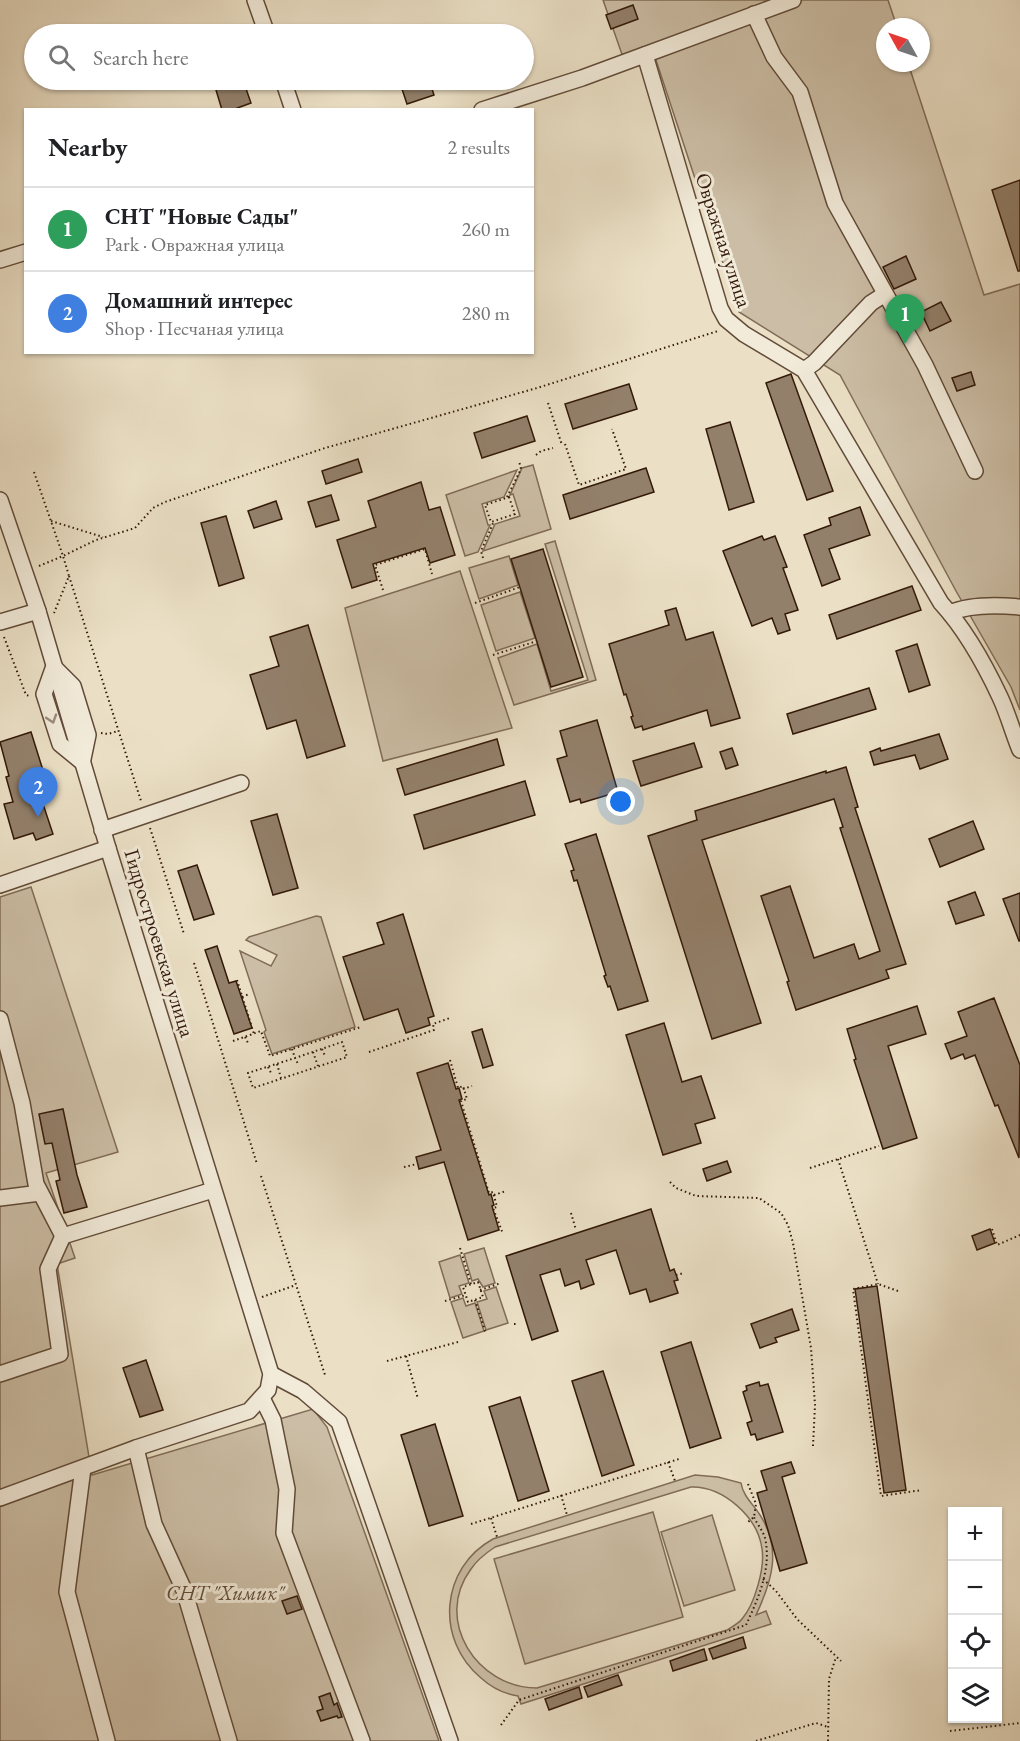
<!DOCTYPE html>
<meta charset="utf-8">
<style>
:root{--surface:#fff;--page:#f6f6f6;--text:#202124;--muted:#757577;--line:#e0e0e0;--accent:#1a73e8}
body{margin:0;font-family:"EB Garamond",serif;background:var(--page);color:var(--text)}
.controls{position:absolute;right:18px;bottom:18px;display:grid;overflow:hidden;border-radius:0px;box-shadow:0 2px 4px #0004}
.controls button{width:54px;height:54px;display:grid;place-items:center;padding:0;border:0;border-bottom:2px solid var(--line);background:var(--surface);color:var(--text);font:30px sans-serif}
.compass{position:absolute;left:876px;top:18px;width:54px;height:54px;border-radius:50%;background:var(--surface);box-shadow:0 2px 4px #0004;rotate:310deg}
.you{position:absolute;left:621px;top:802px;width:21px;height:21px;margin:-15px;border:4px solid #fff;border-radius:50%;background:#1a73e8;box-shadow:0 0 0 9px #1a73e833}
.badge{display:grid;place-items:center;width:39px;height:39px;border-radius:50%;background:var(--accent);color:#fff;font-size:20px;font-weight:700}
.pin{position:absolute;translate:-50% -50px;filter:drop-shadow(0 2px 3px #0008)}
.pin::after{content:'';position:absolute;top:32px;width:21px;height:18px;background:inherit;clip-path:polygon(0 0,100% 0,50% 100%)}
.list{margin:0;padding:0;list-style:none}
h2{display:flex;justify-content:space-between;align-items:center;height:78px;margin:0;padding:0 24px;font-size:26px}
h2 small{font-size:20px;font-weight:400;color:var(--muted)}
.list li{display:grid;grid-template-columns:39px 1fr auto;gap:18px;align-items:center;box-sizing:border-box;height:84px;padding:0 24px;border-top:2px solid var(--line)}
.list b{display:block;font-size:22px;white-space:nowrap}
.list p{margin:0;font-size:20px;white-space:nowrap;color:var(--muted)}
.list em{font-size:20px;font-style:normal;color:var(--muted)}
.icon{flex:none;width:33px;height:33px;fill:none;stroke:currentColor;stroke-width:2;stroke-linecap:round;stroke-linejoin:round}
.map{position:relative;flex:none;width:1020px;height:1741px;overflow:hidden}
.search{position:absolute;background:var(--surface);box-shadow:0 2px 4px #0004;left:24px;top:24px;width:510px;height:66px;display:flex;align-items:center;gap:15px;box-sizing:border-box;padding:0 21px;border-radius:33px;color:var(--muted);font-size:22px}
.panel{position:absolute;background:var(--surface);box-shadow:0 2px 4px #0004;left:24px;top:108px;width:510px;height:246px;border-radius:0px}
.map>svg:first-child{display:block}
.green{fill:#ccbea6;stroke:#806c58;stroke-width:1.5;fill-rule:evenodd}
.building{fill:#93806b;stroke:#331909;stroke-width:1.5}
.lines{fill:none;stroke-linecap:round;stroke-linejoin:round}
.minor-casing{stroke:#614b38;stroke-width:18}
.path{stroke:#331909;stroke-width:2;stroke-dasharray:1.5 3;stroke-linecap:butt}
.minor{stroke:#f2ebda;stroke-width:15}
.oneway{stroke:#9c8c7c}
.labels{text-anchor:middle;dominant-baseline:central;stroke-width:6;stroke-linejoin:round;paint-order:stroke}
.street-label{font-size:21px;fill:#331909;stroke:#f2ebda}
.park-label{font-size:21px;font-style:italic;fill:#614b38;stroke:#f2ebda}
</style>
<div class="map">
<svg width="1020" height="1741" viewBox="0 0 1020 1741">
<rect width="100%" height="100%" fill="#ebe0c6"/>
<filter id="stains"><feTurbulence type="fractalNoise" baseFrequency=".00333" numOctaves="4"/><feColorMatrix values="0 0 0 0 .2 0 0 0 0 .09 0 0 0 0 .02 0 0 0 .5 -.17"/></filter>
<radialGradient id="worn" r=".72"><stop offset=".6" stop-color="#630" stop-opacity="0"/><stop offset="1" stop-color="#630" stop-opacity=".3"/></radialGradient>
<!-- green -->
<g class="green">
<path d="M603,0H888L897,27H885V63H908L984,295L1020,284V710L1011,687L956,591L840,375L739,312L656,60L625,63Z"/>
<path d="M533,465L551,529L483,551L495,524L520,516L513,494L510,495L522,468Z"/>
<path d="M517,470L504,497L482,504L488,525H490L478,552L465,556L446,495Z"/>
<path d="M555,541L596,680L514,705L498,658L537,644L551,691L588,680L545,544Z"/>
<path d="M509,556L518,585L479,599L469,568Z"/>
<path d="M460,571L512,728L383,761L345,608Z"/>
<path d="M520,592L535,638L496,651L481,605Z"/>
<path d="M31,887L118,1152L46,1173L75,1258L57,1264L92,1475L313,1409L327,1427L439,1741H0V897Z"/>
<path d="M316,916L321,917L355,1027L272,1054L264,1032L266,1030L240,951L271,966L277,955L246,940L249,937Z"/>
<path d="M484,1248L495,1283L483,1287L478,1279L472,1281L464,1254Z"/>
<path d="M460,1255L469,1283L459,1286L462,1294L450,1298L439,1262Z"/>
<path d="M496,1287L508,1323L486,1330L477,1302L487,1299L484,1291Z"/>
<path d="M463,1298L466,1306L475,1303L484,1331L463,1338L451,1302Z"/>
<path d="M695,1475L718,1477L741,1483C743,1496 753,1504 760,1515C782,1549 772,1581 756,1615L766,1611L771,1624L521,1704L518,1696C504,1694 491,1687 481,1678C435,1640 440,1568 493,1539ZM691,1487C723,1486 758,1517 762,1549C765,1567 755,1604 742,1619C739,1623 732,1627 727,1630L537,1688C477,1688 433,1620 471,1569C477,1560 486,1553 495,1547Z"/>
<path d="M653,1512L683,1617L525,1664L494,1559Z"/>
<path d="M712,1515L735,1590L684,1606L661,1532Z"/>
</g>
<!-- building -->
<g class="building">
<path d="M633,5L638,19L611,29L606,15Z"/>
<path d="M213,80H243L251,103L232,110H222Z"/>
<path d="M399,80H429L434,95L407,104Z"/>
<path d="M1020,180V271H1018L992,190Z"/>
<path d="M906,256L916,279L894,289L883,267Z"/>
<path d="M941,302L951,321L930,331L921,312Z"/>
<path d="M971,372L975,385L957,391L952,378Z"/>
<path d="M791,374L833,491L807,500L766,383Z"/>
<path d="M629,384L637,409L573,429L565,404Z"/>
<path d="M527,416L535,441L482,458L474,433Z"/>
<path d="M730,422L754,502L729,510L706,429Z"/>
<path d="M358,459L362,472L326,484L322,471Z"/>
<path d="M646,468L654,492L570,519L563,495Z"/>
<path d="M421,482L429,510L440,507L455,555L430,563L425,548L373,564L377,580L352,588L337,540L376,527L368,501Z"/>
<path d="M331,495L339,520L316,527L308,502Z"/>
<path d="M276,501L282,519L254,528L248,511Z"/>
<path d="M860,507L870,535L829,549L840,579L822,586L804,535L831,525L829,518Z"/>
<path d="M226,516L244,578L219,586L201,523Z"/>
<path d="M762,536L764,540L775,536L787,567L783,568L798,610L785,614L790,630L778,634L772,618L752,626L723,551Z"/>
<path d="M543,549L583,677L551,687L511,559Z"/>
<path d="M912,586L921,610L837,639L829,615Z"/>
<path d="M676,608L686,640L713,632L740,718L711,726L707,710L643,730L642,726L635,728L631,717L633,716L626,694L624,695L609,644L669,625L665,611Z"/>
<path d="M308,625L345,746L307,758L296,720L267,729L250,675L279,666L270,637Z"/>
<path d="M917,644L930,685L909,692L896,651Z"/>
<path d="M869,688L876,709L793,734L787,714Z"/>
<path d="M597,720L618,792L581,803L580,799L570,802L557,759L567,756L560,731Z"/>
<path d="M31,732L46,780L36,783L53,834L36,840L33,833L14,839L4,804L13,802L6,777L9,776L0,742Z"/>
<path d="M939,734L948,759L920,769L915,755L874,765L870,752L880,748L881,751Z"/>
<path d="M497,739L504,765L405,795L397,769Z"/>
<path d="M694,743L702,767L641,786L633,761Z"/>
<path d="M732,748L738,765L726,769L720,752Z"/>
<path d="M846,767L858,807L855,808L906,964L886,970L889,978L796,1010L787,982L789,981L761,896L790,886L814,958L854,944L859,959L880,951L840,828L843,827L834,799L702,840L761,1023L712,1039L648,836L697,820L695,811L826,771V773Z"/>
<path d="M525,781L535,815L424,849L414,815Z"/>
<path d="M277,814L298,888L273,895L251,821Z"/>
<path d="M973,821L984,849L940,867L929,839Z"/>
<path d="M596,834L648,1001L618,1010L610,986L608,987L604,976L606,975L577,880L574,881L571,871L574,870L565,844Z"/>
<path d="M197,865L214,914L194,920L178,871Z"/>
<path d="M975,892L984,915L956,924L948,902Z"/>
<path d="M1020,893V941H1019L1003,899Z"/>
<path d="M403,914L434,1016L428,1018L430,1025L406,1033L398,1009L364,1020L343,957L384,944L377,923Z"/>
<path d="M217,946L229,983L236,981L252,1028L234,1034L205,950Z"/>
<path d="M994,998L1020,1065L1019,1158L998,1105L995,1106L975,1055L965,1059L963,1054L951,1059L945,1044L967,1036L958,1012Z"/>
<path d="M917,1006L926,1034L888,1046L917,1138L883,1149L854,1060L856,1059L847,1029Z"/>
<path d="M664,1023L682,1082L701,1076L715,1118L695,1124L701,1143L663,1155L626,1035Z"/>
<path d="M482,1029L493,1065L483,1068L472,1032Z"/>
<path d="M448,1063L456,1089L459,1088L462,1099L459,1100L489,1195L491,1194L494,1205L492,1206L499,1230L468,1240L444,1162L419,1169L416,1157L441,1150L417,1073Z"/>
<path d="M63,1109L77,1175L87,1207L64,1213L56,1181L60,1180L52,1143L45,1144L39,1114Z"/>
<path d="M727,1161L731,1172L707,1181L703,1169Z"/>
<path d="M651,1209L670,1271L674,1269L678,1280L674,1281L678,1293L650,1302L646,1289L630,1294L616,1250L586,1260L594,1284L581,1289L579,1281L565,1286L560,1269L540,1275L558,1331L532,1340L506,1256Z"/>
<path d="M990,1229L995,1243L977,1250L972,1236Z"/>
<path d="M877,1286L906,1490L884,1493L855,1289Z"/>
<path d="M792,1309L799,1330L775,1338L777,1342L760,1348L751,1324Z"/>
<path d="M691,1342L721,1438L690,1448L661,1352Z"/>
<path d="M146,1360L163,1410L140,1417L123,1368Z"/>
<path d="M603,1371L634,1465L602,1476L572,1381Z"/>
<path d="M759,1382L760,1386L768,1384L783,1432L757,1440L755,1434L751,1435L747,1423L752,1421L743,1392L747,1390L746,1386Z"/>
<path d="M520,1397L549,1491L518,1501L489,1407Z"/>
<path d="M435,1424L463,1516L429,1526L401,1435Z"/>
<path d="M791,1462L795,1473L782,1477L807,1563L780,1571L757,1493L767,1490L761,1471Z"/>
<path d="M297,1596L302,1609L287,1614L282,1601Z"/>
<path d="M743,1637L746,1648L713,1659L709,1649Z"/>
<path d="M704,1649L707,1660L673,1671L670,1661Z"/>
<path d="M618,1675L622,1685L588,1697L584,1687Z"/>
<path d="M579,1687L582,1698L549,1710L545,1699Z"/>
<path d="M330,1693L334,1705L337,1703L342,1717L338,1718L337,1716L321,1721L317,1711L323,1709L319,1697Z"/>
</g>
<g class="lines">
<!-- minor casing -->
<g class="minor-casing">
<g id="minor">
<path d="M255,0L267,34"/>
<path d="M754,14L774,57L800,92L835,203L925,365L975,471"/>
<path d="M645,55L720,308L726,319L744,334L804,370L941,603C965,629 985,665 1000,697C1008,714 1013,733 1020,750"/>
<path d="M283,80L293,110"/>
<path d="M482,110L582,78L793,0"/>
<path d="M0,260L26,252"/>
<path d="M804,370L814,363L871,303L885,294"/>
<path d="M0,500L38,611L108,848L271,1374L268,1390L249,1411L136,1448L0,1498"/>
<path d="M950,613C970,604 998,605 1020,607"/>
<path d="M0,622L38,611"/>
<path d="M54,666L44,694L60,744L82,762"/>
<path d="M55,668L73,686L88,735L83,759"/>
<path d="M102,830L241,783"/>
<path d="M0,885L108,848"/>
<path d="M0,1019L22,1103L36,1184L63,1236"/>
<path d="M0,1198L40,1193"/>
<path d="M0,1374L60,1354L48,1269L63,1236L213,1190"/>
<path d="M271,1374L303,1391L339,1422L450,1741"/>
<path d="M262,1398L273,1420L287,1489L284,1533L362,1741"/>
<path d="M136,1448L154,1524L184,1590L229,1741"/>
<path d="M83,1468L67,1592L107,1741"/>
</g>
</g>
<!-- path -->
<g class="path">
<path d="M548,403L562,445"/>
<path d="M565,444L579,485L626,469L612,429"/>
<path d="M536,455L541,451L553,448"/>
<path d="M34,472L63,556L96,540L135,528L153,508L165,502L325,448L537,388L718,331"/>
<path d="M507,497L521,469L519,461"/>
<path d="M509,497L515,514L491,522L485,505Z"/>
<path d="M51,521L103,537"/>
<path d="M483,558L481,551L494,521"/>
<path d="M39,566L63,556L69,576L54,613"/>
<path d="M69,576L141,801"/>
<path d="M383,590L375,565L425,549L432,574"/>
<path d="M475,603L520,587"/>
<path d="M4,637L26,695L30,696"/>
<path d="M493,655L537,641"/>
<path d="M101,733L108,734L118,731"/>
<path d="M150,828L184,934"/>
<path d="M194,963L257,1164"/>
<path d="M237,980L254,1034"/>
<path d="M242,997L249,994"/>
<path d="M245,1037L248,1043"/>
<path d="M233,1041L261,1031L270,1056L361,1027"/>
<path d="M292,1049L295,1058L342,1042L347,1057L253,1088L248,1073L295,1058L298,1064"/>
<path d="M322,1049L325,1056"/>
<path d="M313,1052L318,1066"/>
<path d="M369,1052L434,1030L433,1024L450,1018"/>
<path d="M450,1060L458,1088L463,1086L467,1099L461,1101L489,1193L493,1192L497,1207L493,1208L503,1234"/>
<path d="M277,1064L281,1078"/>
<path d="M268,1067L271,1073"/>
<path d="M463,1089L472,1086"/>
<path d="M838,1159L878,1284"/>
<path d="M404,1167L417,1164"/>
<path d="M810,1168L879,1146"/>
<path d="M261,1176L325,1375"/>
<path d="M670,1182L676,1188L696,1196L759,1198L781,1213L788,1225L793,1243L811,1348L815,1405L813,1446"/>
<path d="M494,1195L506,1191"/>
<path d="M571,1213L576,1230"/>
<path d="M992,1229L997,1245L1020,1235"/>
<path d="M460,1248L471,1284"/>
<path d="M676,1275L684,1273"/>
<path d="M478,1282L483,1297L468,1302L463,1287Z"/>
<path d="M480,1290L501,1283"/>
<path d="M898,1291L878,1284L853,1289L881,1496L922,1490"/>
<path d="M262,1297L296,1285"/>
<path d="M475,1300L486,1334"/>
<path d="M445,1301L466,1295"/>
<path d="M514,1324H517"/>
<path d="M406,1356L418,1399"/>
<path d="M387,1361L458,1342"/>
<path d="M668,1462L675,1481"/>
<path d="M748,1484L756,1504L754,1517L748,1522"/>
<path d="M561,1495L567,1515"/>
<path d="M491,1518L497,1537"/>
<path d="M471,1524L679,1459"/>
<path d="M763,1579L776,1591L797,1619L841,1661"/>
<path d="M501,1725L519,1700L746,1625C758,1599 772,1568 765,1538C763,1531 757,1524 754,1517"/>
<path d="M950,1731L1020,1723"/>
<path d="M756,1741L816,1723L828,1727"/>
<path d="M828,1741L829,1679L836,1657"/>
</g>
<!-- minor -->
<use href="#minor" class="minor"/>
</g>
<!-- one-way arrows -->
<defs><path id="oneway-chevron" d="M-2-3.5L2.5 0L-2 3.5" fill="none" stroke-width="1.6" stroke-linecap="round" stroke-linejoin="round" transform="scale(1.5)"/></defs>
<use class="oneway" href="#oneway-chevron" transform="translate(52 719) rotate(72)"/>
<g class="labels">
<!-- street labels -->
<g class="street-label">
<text transform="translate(724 240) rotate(72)">Овражная улица</text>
<text transform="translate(160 943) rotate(73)">Гидростроевская улица</text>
</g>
<!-- park labels -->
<g class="park-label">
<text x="225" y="1592">СНТ "Химик"</text>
</g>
</g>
<rect width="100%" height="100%" filter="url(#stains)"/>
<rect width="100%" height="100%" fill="url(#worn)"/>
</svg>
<div class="controls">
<button>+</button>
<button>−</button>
<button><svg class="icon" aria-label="locate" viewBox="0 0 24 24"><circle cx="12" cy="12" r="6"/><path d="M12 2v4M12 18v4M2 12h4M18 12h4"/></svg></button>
<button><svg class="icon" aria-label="layers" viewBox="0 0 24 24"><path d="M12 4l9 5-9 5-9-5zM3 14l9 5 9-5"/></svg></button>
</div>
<svg class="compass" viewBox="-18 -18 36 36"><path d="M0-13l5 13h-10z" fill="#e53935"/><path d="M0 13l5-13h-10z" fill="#757577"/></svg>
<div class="you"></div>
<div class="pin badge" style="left:905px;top:344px;background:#2e9e5b">1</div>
<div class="pin badge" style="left:38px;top:817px;background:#3f7fe0">2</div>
<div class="search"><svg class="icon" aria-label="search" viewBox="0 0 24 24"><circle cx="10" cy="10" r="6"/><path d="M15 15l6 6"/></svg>Search here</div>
<section class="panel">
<h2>Nearby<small>2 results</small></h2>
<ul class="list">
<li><span class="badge" style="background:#2e9e5b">1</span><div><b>СНТ &quot;Новые Сады&quot;</b><p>Park · Овражная улица</p></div><em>260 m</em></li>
<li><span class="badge" style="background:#3f7fe0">2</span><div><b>Домашний интерес</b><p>Shop · Песчаная улица</p></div><em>280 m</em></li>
</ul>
</section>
</div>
